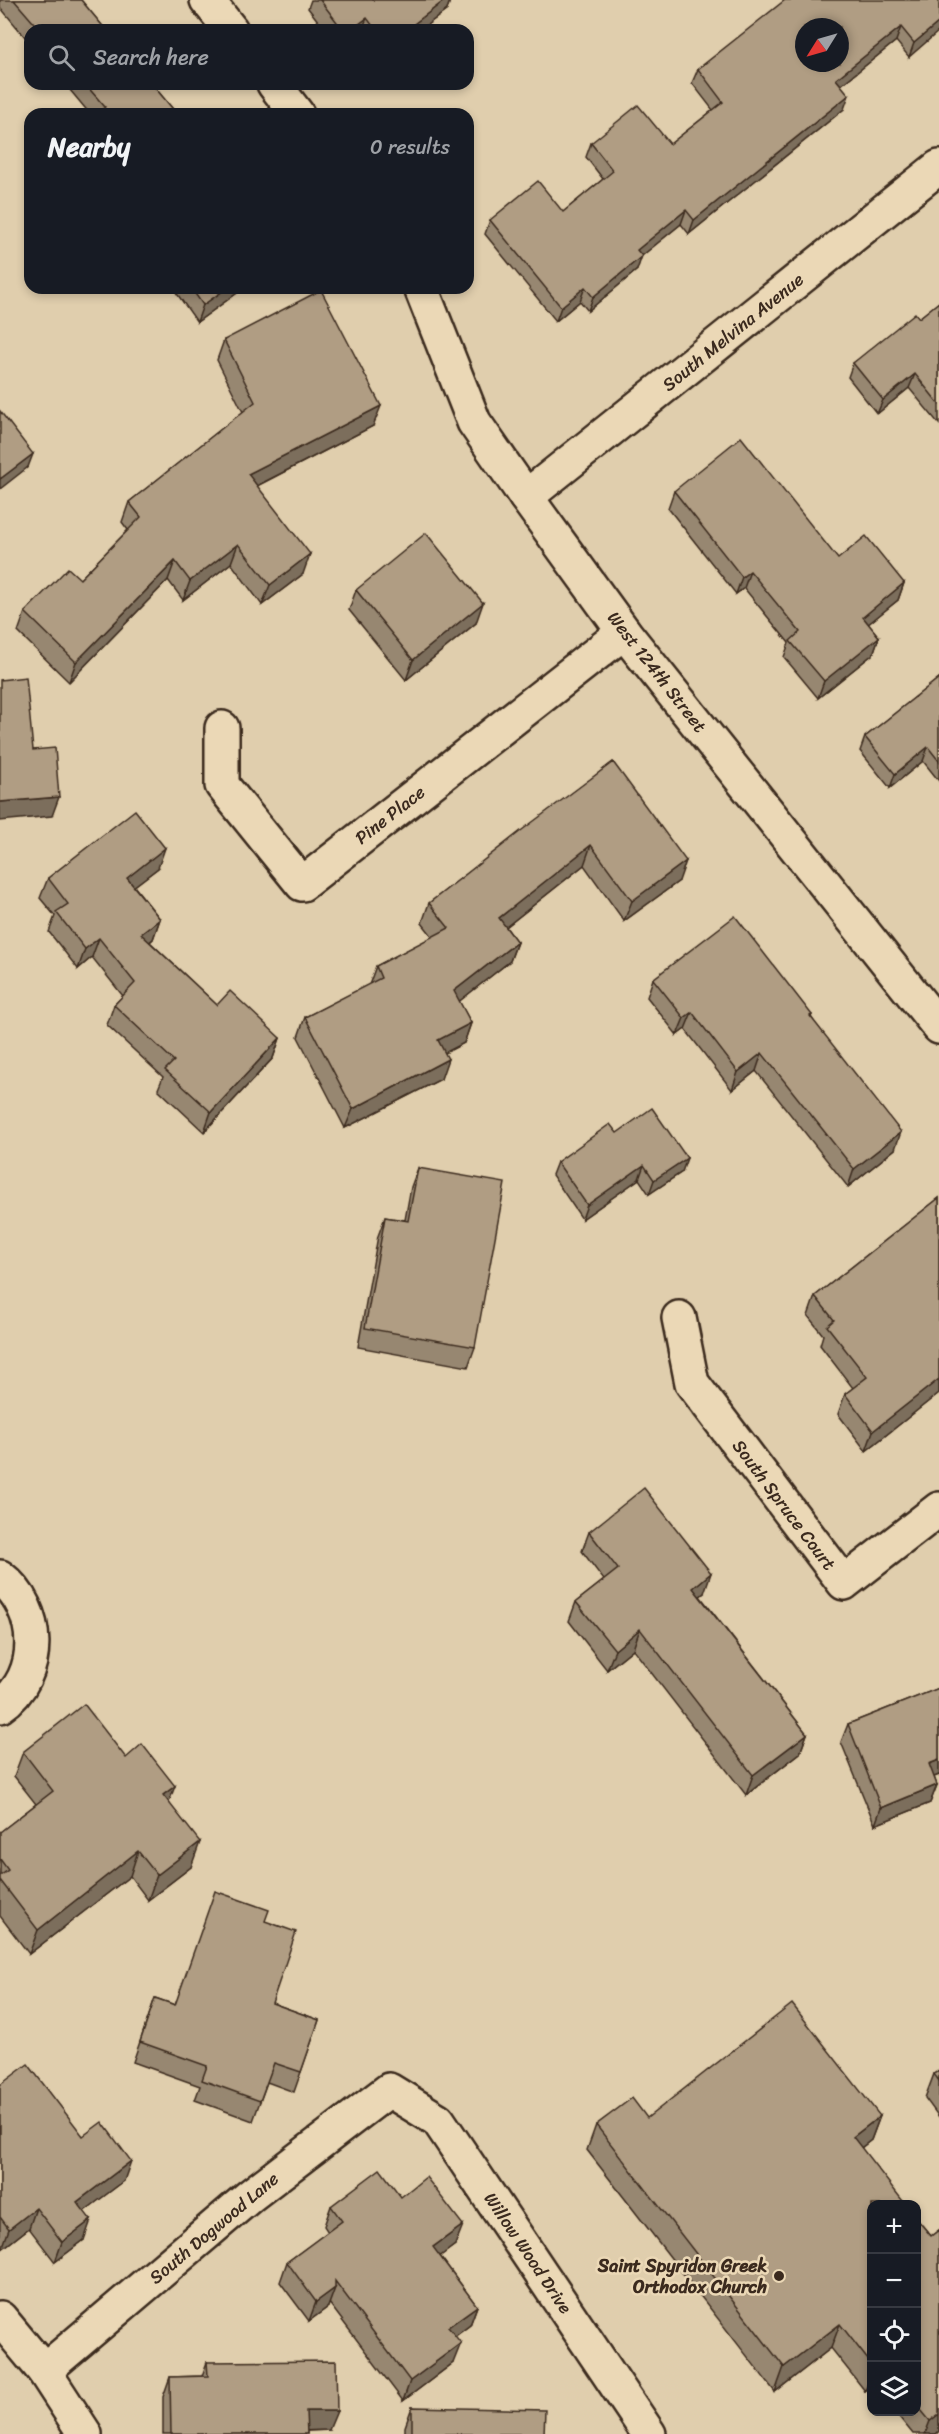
<!DOCTYPE html>
<meta charset="utf-8">
<style>
:root{--surface:#171b24;--page:#242831;--text:#f1f3f6;--muted:#9ea1a6;--line:#363941}
body{margin:0;font-family:Sriracha,sans-serif;background:var(--page);color:var(--text)}
.controls{position:absolute;right:18px;bottom:18px;display:grid;overflow:hidden;border-radius:12px;box-shadow:0 3px 9px #0003}
.controls button{width:54px;height:54px;display:grid;place-items:center;padding:0;border:0;border-bottom:2px solid var(--line);background:var(--surface);color:var(--text);font:30px sans-serif}
.compass{position:absolute;left:795px;top:18px;width:54px;height:54px;border-radius:50%;background:var(--surface);box-shadow:0 3px 9px #0003;rotate:233deg}
.list{margin:0;padding:0;list-style:none}
h2{display:flex;justify-content:space-between;align-items:center;height:78px;margin:0;padding:0 24px;font-size:26px}
h2 small{font-size:20px;font-weight:400;color:var(--muted)}
.icon{flex:none;width:33px;height:33px;fill:none;stroke:currentColor;stroke-width:2;stroke-linecap:round;stroke-linejoin:round}
.map{position:relative;flex:none;width:939px;height:2434px;overflow:hidden}
.search{position:absolute;background:var(--surface);box-shadow:0 3px 9px #0003;left:24px;top:24px;width:450px;height:66px;display:flex;align-items:center;gap:15px;box-sizing:border-box;padding:0 21px;border-radius:18px;color:var(--muted);font-size:22px}
.panel{position:absolute;background:var(--surface);box-shadow:0 3px 9px #0003;left:24px;top:108px;width:450px;height:186px;border-radius:18px}
.map>svg:first-child{display:block}
.lines{fill:none;stroke-linecap:round;stroke-linejoin:round}
.street-casing{stroke:#3b2a1e;stroke-width:38}
.street{stroke:#ebd8b6;stroke-width:33}
.wall{fill:#978771;stroke:#3b2a1e;stroke-width:1.5}
.shaded-wall{fill:#7b6e5c;stroke:#3b2a1e;stroke-width:1.5}
.building{fill:#b09d83;stroke:#3b2a1e;stroke-width:1.5;fill-rule:evenodd}
.poi-dot{fill:#3b2a1e;stroke:#ebd8b6;stroke-width:2}
.labels{text-anchor:middle;dominant-baseline:central;stroke-width:5;stroke-linejoin:round;paint-order:stroke}
.street-label{font-size:18px;fill:#3b2a1e;stroke:#ebd8b6}
.poi-label{font-size:18px;font-weight:bold;fill:#3b2a1e;stroke:#ebd8b6;text-anchor:end}
</style>
<div class="map">
<svg width="939" height="2434" viewBox="0 0 939 2434">
<rect width="100%" height="100%" fill="#e0cead"/>
<filter id="ink" filterUnits="userSpaceOnUse"><feTurbulence type="fractalNoise" baseFrequency=".0167" numOctaves="2"/><feDisplacementMap in="SourceGraphic" scale="12" xChannelSelector="R" yChannelSelector="G"/><feConvolveMatrix kernelMatrix="1 2 1 2 8 2 1 2 1" color-interpolation-filters="sRGB"/></filter>
<g filter="url(#ink)">
<g class="lines">
<!-- street casing -->
<g class="street-casing">
<g id="street">
<path d="M207,0L231,30"/>
<path d="M274,84L297,114"/>
<path d="M421,288L474,422L526,497L624,632L939,1027"/>
<path d="M526,497L939,167"/>
<path d="M222,728V785L302,884L624,632"/>
<path d="M679,1318L692,1383L844,1583L939,1509"/>
<path d="M0,1577C41,1608 44,1676 0,1706"/>
<path d="M0,2318L44,2371L85,2434"/>
<path d="M44,2371L250,2196L389,2090L438,2120L649,2434"/>
</g>
</g>
<!-- street -->
<use href="#street" class="street"/>
</g>
<!-- wall -->
<g class="wall">
<path d="M0,0H81L106,30H30V43L0,7Z"/>
<path d="M311,0H450L447,10L420,30H325L308,8Z"/>
<path d="M939,0L909,57L896,41L841,85L844,109L689,234L681,224L641,256L637,270L588,311L580,301L556,321L485,234L490,220L563,212L603,179L586,157L591,143L670,144L713,110L692,83L698,69Z"/>
<path d="M65,84H152L177,114H90Z"/>
<path d="M173,288H244L197,322Z"/>
<path d="M939,302V424L909,388L877,414L848,377L853,363L919,318Z"/>
<path d="M224,340L373,426L257,486L303,574L262,605L231,563L183,600L168,580L69,682L18,632L25,612L80,579L128,530L122,522L129,502L243,412L217,360Z"/>
<path d="M674,491L838,559L904,583L898,600L868,624L879,637L873,654L818,698L784,657L789,643L744,588L736,594L668,508Z"/>
<path d="M356,590L476,623L406,680L349,610Z"/>
<path d="M939,678V781L923,761L890,788L860,751L865,737Z"/>
<path d="M613,762L679,881L624,921L584,865L506,927L517,942L510,961L459,1001L471,1023L464,1043L445,1053L441,1079L345,1128L298,1037L305,1017L369,985L376,966L433,937L422,923L429,903Z"/>
<path d="M158,868L134,886L160,919L153,939L150,942L217,1005L280,1038L273,1058L204,1132L158,1089L163,1077L107,1025L114,1005L123,996L92,957L78,969L49,932L55,916L40,898L48,878Z"/>
<path d="M653,979L812,1015L811,1017L895,1149L848,1187L756,1071L732,1090L685,1029L677,1035L647,997Z"/>
<path d="M617,1133L682,1172L649,1194L639,1179L582,1219L552,1175L557,1162Z"/>
<path d="M418,1168L475,1347L468,1367L358,1347L378,1236L385,1217L405,1220L411,1187Z"/>
<path d="M939,1198V1393L866,1451L838,1414L845,1394L853,1388L820,1345L823,1335L808,1316L815,1296Z"/>
<path d="M589,1532L704,1593L700,1596L807,1734L800,1753L746,1795L633,1649L607,1670L569,1621L576,1602L604,1580L582,1551Z"/>
<path d="M939,1688V1775L934,1777L937,1785L930,1803L875,1825L841,1742L848,1724Z"/>
<path d="M23,1752L126,1758L169,1802L191,1867L148,1900L130,1876L29,1954L0,1916V1832L36,1804L14,1776Z"/>
<path d="M265,1921L272,2003L319,2020L294,2092L267,2082L253,2121L195,2100L200,2086L133,2062L155,1998L175,2005Z"/>
<path d="M939,2070V2117L925,2098L934,2074Z"/>
<path d="M0,2085L83,2136L124,2181L84,2211V2240L55,2262L29,2228L2,2249L0,2247Z"/>
<path d="M880,2116L871,2140L861,2148L872,2205V2386L865,2391L831,2348L775,2392L587,2150L596,2125L647,2118Z"/>
<path d="M401,2197L455,2245L440,2256L477,2306L470,2325L455,2336L453,2363L403,2401L329,2303L328,2307L309,2321L280,2282L287,2262L328,2232L324,2226L331,2206Z"/>
<path d="M916,2218L931,2236L939,2230V2431L936,2434H913L895,2412H916Z"/>
<path d="M207,2362L329,2430L307,2431V2434H163V2397L170,2377L202,2376Z"/>
<path d="M412,2407L544,2434H405V2427Z"/>
</g>
<!-- shaded-wall -->
<g class="shaded-wall">
<path d="M445,0H450L447,10L420,30H406Z"/>
<path d="M367,18L362,30H351Z"/>
<path d="M939,22V31L909,57L914,43Z"/>
<path d="M901,27L896,41L831,93L836,79Z"/>
<path d="M849,95L844,109L689,234L694,220Z"/>
<path d="M686,210L681,224L632,264L637,250Z"/>
<path d="M642,256L637,270L588,311L593,297Z"/>
<path d="M585,287L580,301L556,321L561,307Z"/>
<path d="M227,288H244L197,322L203,305Z"/>
<path d="M915,374L909,388L877,414L883,400Z"/>
<path d="M381,406L373,426L241,494L248,474Z"/>
<path d="M33,454L28,467L0,489V479Z"/>
<path d="M238,544L231,563L183,600L190,581Z"/>
<path d="M310,554L303,574L262,605L270,585Z"/>
<path d="M175,561L168,580L69,682L76,662Z"/>
<path d="M750,571L744,588L736,594L742,577Z"/>
<path d="M904,583L898,600L856,634L863,617Z"/>
<path d="M483,603L476,623L406,680L413,660Z"/>
<path d="M879,637L873,654L818,698L824,681Z"/>
<path d="M928,747L923,761L890,788L895,774Z"/>
<path d="M59,797L52,816L0,821V802Z"/>
<path d="M591,845L584,865L492,938L499,918Z"/>
<path d="M165,848L158,868L120,897L127,878Z"/>
<path d="M686,861L679,881L624,921L632,901Z"/>
<path d="M160,919L153,939L134,954L141,934Z"/>
<path d="M99,938L92,957L78,969L85,949Z"/>
<path d="M517,942L510,961L447,1011L454,991Z"/>
<path d="M692,1012L685,1029L677,1035L684,1018Z"/>
<path d="M471,1023L464,1043L431,1060L438,1040Z"/>
<path d="M280,1038L273,1058L204,1132L211,1112Z"/>
<path d="M762,1053L756,1071L732,1090L738,1072Z"/>
<path d="M448,1059L441,1079L345,1128L353,1109Z"/>
<path d="M901,1132L895,1149L848,1187L854,1169Z"/>
<path d="M687,1158L682,1172L649,1194L654,1180Z"/>
<path d="M644,1165L639,1179L582,1219L587,1205Z"/>
<path d="M939,1379V1393L866,1451L873,1431Z"/>
<path d="M711,1573L704,1593L686,1607L693,1588Z"/>
<path d="M640,1629L633,1649L607,1670L615,1650Z"/>
<path d="M807,1734L800,1753L746,1795L753,1775Z"/>
<path d="M939,1760V1775L922,1782L929,1764Z"/>
<path d="M937,1785L930,1803L875,1825L881,1808Z"/>
<path d="M175,1786L166,1810L163,1795Z"/>
<path d="M200,1842L191,1867L148,1900L157,1875Z"/>
<path d="M138,1851L130,1876L29,1954L38,1930Z"/>
<path d="M880,2116L871,2140L844,2161L853,2137Z"/>
<path d="M131,2161L124,2181L70,2222L77,2202Z"/>
<path d="M36,2208L29,2228L2,2249L9,2229Z"/>
<path d="M91,2220L84,2240L55,2262L62,2242Z"/>
<path d="M463,2225L455,2245L426,2267L433,2247Z"/>
<path d="M335,2288L328,2307L309,2321L316,2302Z"/>
<path d="M477,2306L470,2325L441,2347L448,2327Z"/>
<path d="M840,2324L831,2348L775,2392L784,2367Z"/>
<path d="M461,2343L453,2363L403,2401L410,2381Z"/>
<path d="M872,2372V2386L865,2391Z"/>
<path d="M306,2411H337L329,2430L299,2431Z"/>
<path d="M939,2414V2431L936,2434H925L930,2421Z"/>
</g>
<!-- building -->
<g class="building">
<path d="M14,0H81L106,30H40Z"/>
<path d="M320,0H445L406,30H376L367,18L351,30H343Z"/>
<path d="M785,0H939V22L914,43L901,27L836,79L849,95L694,220L686,210L637,250L642,256L593,297L585,287L561,307L490,220L538,181L563,212L613,171L591,143L638,105L670,144L723,102L698,69ZM804,27H840V63H804Z"/>
<path d="M85,84H152L177,114H97L105,107Z"/>
<path d="M191,288H227L203,305Z"/>
<path d="M321,290L381,406L248,474L310,554L270,585L238,544L190,581L175,561L76,662L25,612L68,568L80,579L141,517L129,502L255,402L224,340Z"/>
<path d="M939,302V404L915,374L883,400L853,363L915,313L919,318Z"/>
<path d="M0,411L33,454L0,479Z"/>
<path d="M741,437L838,559L866,536L904,583L863,617L879,637L824,681L790,641L800,632L750,571L742,577L674,491Z"/>
<path d="M426,533L483,603L413,660L356,590Z"/>
<path d="M26,677L33,750L55,748L59,797L0,802V680Z"/>
<path d="M939,678V761L928,747L895,774L865,737Z"/>
<path d="M613,762L686,861L632,901L591,845L499,918L517,942L454,991L471,1023L438,1040L448,1059L353,1109L305,1017L381,978L376,966L449,928L429,903L522,830Z"/>
<path d="M135,810L165,848L127,878L160,919L141,934L217,1005L230,991L280,1038L211,1112L165,1070L174,1061L114,1005L135,983L99,938L85,949L56,912L68,904L48,878Z"/>
<path d="M735,916L812,1015L810,1016L901,1132L854,1169L762,1053L738,1072L692,1012L684,1018L653,979Z"/>
<path d="M652,1108L687,1158L654,1180L644,1165L587,1205L557,1162L610,1124L617,1133Z"/>
<path d="M418,1168L505,1183L475,1347L365,1328L385,1217L408,1221Z"/>
<path d="M939,1198V1379L873,1431L845,1394L867,1377L827,1326L834,1320L815,1296Z"/>
<path d="M644,1488L711,1573L693,1588L807,1734L753,1775L640,1629L615,1650L576,1602L618,1569L589,1532Z"/>
<path d="M939,1688V1760L929,1764L937,1785L881,1808L848,1724Z"/>
<path d="M84,1704L126,1758L142,1744L175,1786L163,1795L200,1842L157,1875L138,1851L38,1930L0,1880V1876L8,1870L0,1859V1832L53,1791L23,1752Z"/>
<path d="M215,1891L269,1910L265,1921L296,1932L272,2003L319,2020L301,2072L274,2063L260,2101L202,2080L207,2066L140,2042L155,1998L175,2005Z"/>
<path d="M792,2004L880,2116L853,2137L906,2205H872V2365L840,2324L784,2367L596,2125L632,2098L647,2118Z"/>
<path d="M28,2064L83,2136L102,2122L131,2161L77,2202L91,2220L62,2242L36,2208L9,2229L0,2217V2085Z"/>
<path d="M939,2070V2081L934,2074Z"/>
<path d="M380,2169L401,2197L426,2177L463,2225L433,2247L477,2306L448,2327L461,2343L410,2381L335,2281V2288L316,2302L287,2262L342,2221L331,2206Z"/>
<path d="M916,2218L931,2236L939,2230V2414L930,2421L916,2404Z"/>
<path d="M336,2361L337,2411H306L307,2434H171L170,2377L208,2376L207,2362Z"/>
<path d="M412,2407L545,2410L544,2434H412Z"/>
</g>
</g>
<!-- markers -->
<circle class="poi-dot" cx="779" cy="2276" r="6"/>
<g class="labels">
<!-- street labels -->
<g class="street-label">
<text transform="translate(733 332) rotate(-39)">South Melvina Avenue</text>
<text transform="translate(657 672) rotate(52)">West 124th Street</text>
<text transform="translate(390 815) rotate(-38)">Pine Place</text>
<text transform="translate(784 1505) rotate(53)">South Spruce Court</text>
<text transform="translate(214 2228) rotate(-40)">South Dogwood Lane</text>
<text transform="translate(528 2253) rotate(56)">Willow Wood Drive</text>
</g>
<!-- poi labels -->
<g class="poi-label">
<text x="767" y="2266">Saint Spyridon Greek<tspan x="767" dy="21">Orthodox Church</tspan></text>
</g>
</g>
</svg>
<div class="controls">
<button>+</button>
<button>−</button>
<button><svg class="icon" aria-label="locate" viewBox="0 0 24 24"><circle cx="12" cy="12" r="6"/><path d="M12 2v4M12 18v4M2 12h4M18 12h4"/></svg></button>
<button><svg class="icon" aria-label="layers" viewBox="0 0 24 24"><path d="M12 4l9 5-9 5-9-5zM3 14l9 5 9-5"/></svg></button>
</div>
<svg class="compass" viewBox="-18 -18 36 36"><path d="M0-13l5 13h-10z" fill="#e53935"/><path d="M0 13l5-13h-10z" fill="#9ea1a6"/></svg>
<div class="search"><svg class="icon" aria-label="search" viewBox="0 0 24 24"><circle cx="10" cy="10" r="6"/><path d="M15 15l6 6"/></svg>Search here</div>
<section class="panel">
<h2>Nearby<small>0 results</small></h2>
<ul class="list">
</ul>
</section>
</div>
